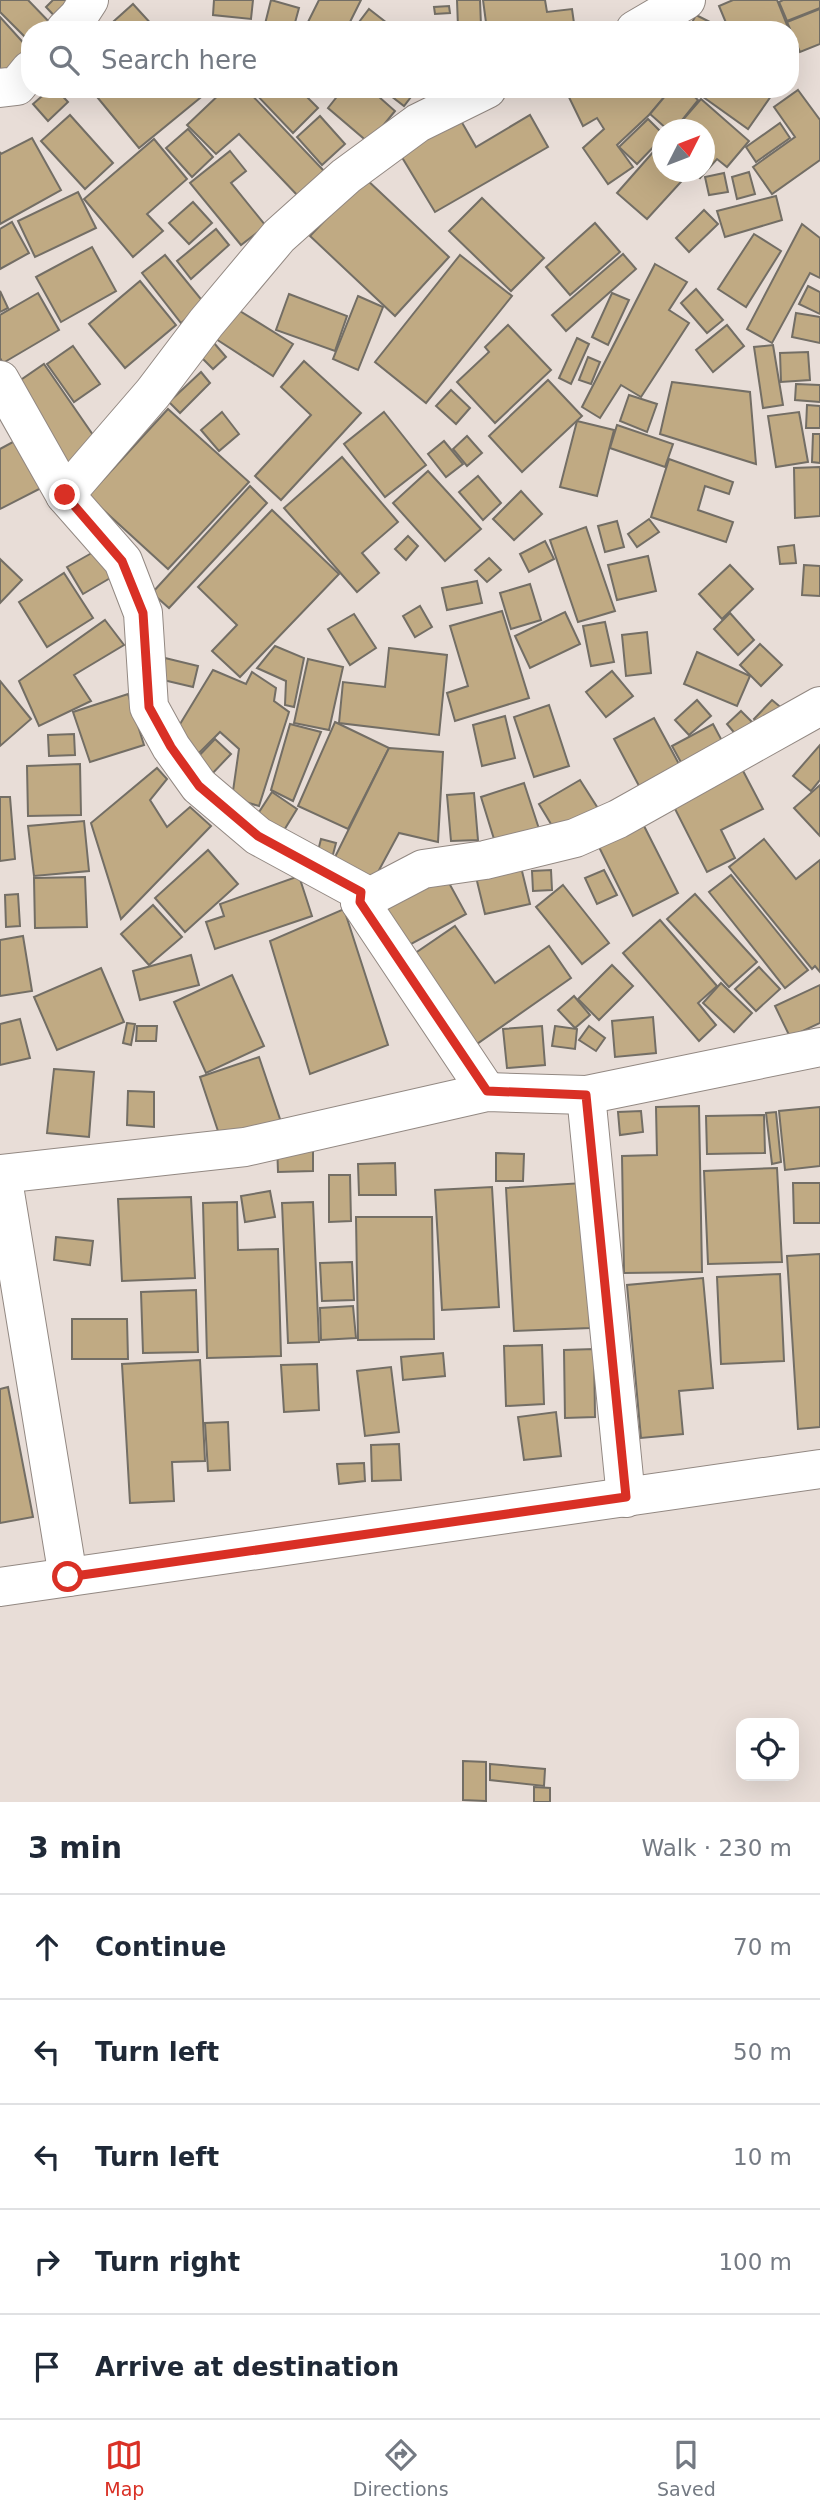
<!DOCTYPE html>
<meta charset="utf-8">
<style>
:root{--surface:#fff;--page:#f2f2f3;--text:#1f2937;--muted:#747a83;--line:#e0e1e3;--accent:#d93025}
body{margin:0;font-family:"DejaVu Sans",sans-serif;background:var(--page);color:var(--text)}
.controls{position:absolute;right:21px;bottom:21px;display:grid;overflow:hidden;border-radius:14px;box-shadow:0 7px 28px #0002}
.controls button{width:63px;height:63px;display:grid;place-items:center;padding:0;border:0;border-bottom:2px solid var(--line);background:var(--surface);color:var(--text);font:35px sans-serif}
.compass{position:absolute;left:652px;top:119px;width:63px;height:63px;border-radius:50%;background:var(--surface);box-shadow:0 7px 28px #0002;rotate:48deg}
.stop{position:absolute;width:21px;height:21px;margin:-16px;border:5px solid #d93025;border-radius:50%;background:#fff}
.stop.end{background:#d93025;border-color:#fff;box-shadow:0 2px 7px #0008}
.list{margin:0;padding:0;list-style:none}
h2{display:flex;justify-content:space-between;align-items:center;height:91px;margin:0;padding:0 28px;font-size:30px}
h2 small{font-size:23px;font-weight:400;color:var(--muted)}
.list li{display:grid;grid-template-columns:46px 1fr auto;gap:21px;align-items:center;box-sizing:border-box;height:105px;padding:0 28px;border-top:2px solid var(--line)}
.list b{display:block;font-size:26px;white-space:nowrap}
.list em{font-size:23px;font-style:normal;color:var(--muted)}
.icon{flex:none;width:38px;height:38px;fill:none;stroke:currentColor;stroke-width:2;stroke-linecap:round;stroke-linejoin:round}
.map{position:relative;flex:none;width:820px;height:1802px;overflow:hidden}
.search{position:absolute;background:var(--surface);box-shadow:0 7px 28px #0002;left:21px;right:21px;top:21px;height:77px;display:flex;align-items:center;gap:18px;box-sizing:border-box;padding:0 24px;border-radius:28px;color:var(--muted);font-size:26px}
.sheet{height:616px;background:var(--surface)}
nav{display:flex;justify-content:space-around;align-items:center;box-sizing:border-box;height:98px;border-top:2px solid var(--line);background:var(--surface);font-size:19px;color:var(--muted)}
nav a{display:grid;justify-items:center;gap:4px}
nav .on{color:var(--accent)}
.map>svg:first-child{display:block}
.building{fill:#c0aa83;stroke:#736e65;stroke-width:2}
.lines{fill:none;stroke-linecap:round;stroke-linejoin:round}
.minor-casing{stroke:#928882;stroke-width:40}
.secondary-casing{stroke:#928882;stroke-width:40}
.minor{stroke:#fff;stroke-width:38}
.secondary{stroke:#fff;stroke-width:38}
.route{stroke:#d93025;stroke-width:9}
</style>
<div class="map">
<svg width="820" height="1802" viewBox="0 0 820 1802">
<rect width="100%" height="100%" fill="#e8ddd7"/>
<!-- building -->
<g class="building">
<path d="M0,0H28L57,30H30V42L0,12Z"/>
<path d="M53,0H82L60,22L46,7Z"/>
<path d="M214,0H253L251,19L213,15Z"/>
<path d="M271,0L299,8L293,30L264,28Z"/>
<path d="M319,0H361L346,30H304Z"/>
<path d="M457,0H480L481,26L458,27Z"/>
<path d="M483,0H545L547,12L572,9L575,30H487Z"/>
<path d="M733,0H777L789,30H729L719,6Z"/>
<path d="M783,0H820V8L787,21L779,2Z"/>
<path d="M133,4L154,27L151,30H104Z"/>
<path d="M449,6L450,13L435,14L434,7Z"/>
<path d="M369,9L396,30H353Z"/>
<path d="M820,9V44L800,52L787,22Z"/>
<path d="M696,15L720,27L719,30H688Z"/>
<path d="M0,17L29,49L0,75Z"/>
<path d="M790,32L798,52L790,55Z"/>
<path d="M50,89H56L68,102L48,121L33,104Z"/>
<path d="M96,89H211L139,148L93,92Z"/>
<path d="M225,89H246L325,172L299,197L239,134L216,154L187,125Z"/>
<path d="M251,89H299L318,108L293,133Z"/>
<path d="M343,89H370L395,111L369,143L328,108Z"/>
<path d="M382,89H417L404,106Z"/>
<path d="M565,89H671L650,114L617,145L633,167L608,184L583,148L604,129L597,118L583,126Z"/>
<path d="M671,89H686L698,100L674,130H668L650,114Z"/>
<path d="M692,89H776L748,129Z"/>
<path d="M798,90L820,120V160L772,194L753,167L795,137L774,107Z"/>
<path d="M701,99L749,141L727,167L717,159L700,178L693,172H704V130H674Z"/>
<path d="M70,115L113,163L85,189L41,141Z"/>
<path d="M530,115L548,147L435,212L400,154L460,119L476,147Z"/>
<path d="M320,116L345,144L322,165L297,137Z"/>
<path d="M648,119L662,133V138L637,164L619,147Z"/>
<path d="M780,123L790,138L756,162L746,147Z"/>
<path d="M188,129L213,157L192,177L166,148Z"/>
<path d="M32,138L61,190L0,224V152L1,154Z"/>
<path d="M154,139L187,179L147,214L163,231L133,257L84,199Z"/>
<path d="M662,142V172H690L647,219L617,193Z"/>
<path d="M230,151L246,171L231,183L266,226L241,245L190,183Z"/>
<path d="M749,172L755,194L737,199L732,177Z"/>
<path d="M724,173L728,192L709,195L705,177Z"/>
<path d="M365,178L449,257L395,316L310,236Z"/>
<path d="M78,192L96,228L35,257L18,221Z"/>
<path d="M776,196L782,220L725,237L717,211Z"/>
<path d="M482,198L544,258L511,291L449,231Z"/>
<path d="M193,202L212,223L189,244L169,223Z"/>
<path d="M704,210L718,224L689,252L676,238Z"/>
<path d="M12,222L29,253L0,269V229Z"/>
<path d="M595,223L620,252L570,295L546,267Z"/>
<path d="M802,224L820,238V278L810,273L772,343L747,329Z"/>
<path d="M216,229L229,245L191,279L177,261Z"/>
<path d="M754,234L781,251L746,307L718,289Z"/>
<path d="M92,247L116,291L61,322L36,277Z"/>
<path d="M623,254L636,269L566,331L552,315Z"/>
<path d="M165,255L205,304L181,323L142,273Z"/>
<path d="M460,255L512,296L426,403L375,362Z"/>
<path d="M655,264L687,282L669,310L689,323L641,397L621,385L600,418L582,407Z"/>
<path d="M140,281L176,325L125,368L89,324Z"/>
<path d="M808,286L820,292V314L799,304Z"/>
<path d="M696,289L723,320L707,333L681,303Z"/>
<path d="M0,291L8,308L0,312Z"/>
<path d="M38,293L59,330L3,363L0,358V315Z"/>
<path d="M612,293L629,300L608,345L592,337Z"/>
<path d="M289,294L347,316L335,351L276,330Z"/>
<path d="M358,296L383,307L358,370L333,359Z"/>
<path d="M235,308L293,344L273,376L216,339Z"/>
<path d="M796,313L820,317V343L792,337Z"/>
<path d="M508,325L551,370L495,423L457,382L489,352L485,347Z"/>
<path d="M727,325L744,346L713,372L696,350Z"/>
<path d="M577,338L589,344L571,384L559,378Z"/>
<path d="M214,343L226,357L213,369L200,356Z"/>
<path d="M773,345L783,405L763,408L754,347Z"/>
<path d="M73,346L100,384L74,402L47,364Z"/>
<path d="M808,352L810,380L781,382L780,353Z"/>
<path d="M588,357L600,362L591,384L579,380Z"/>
<path d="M304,361L361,413L281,500L255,476L311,415L281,387Z"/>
<path d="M44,364L102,448L66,472L9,388Z"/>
<path d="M201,372L210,383L180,413L169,402Z"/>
<path d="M548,380L582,416L522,472L489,436Z"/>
<path d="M672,382L750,392L756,464L660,434Z"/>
<path d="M796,384L820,385V402L795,400Z"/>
<path d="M451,390L470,408L456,424L436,406Z"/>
<path d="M629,395L657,404L647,432L620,421Z"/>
<path d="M807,405L820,406V428H806Z"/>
<path d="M168,409L249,482L168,569L88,496Z"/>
<path d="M222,412L239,434L219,451L201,430Z"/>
<path d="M384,412L426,465L385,497L344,444Z"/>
<path d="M799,412L808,462L776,467L768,416Z"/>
<path d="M577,421L614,430L597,496L560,487Z"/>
<path d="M617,425L673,444L665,467L610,448Z"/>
<path d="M813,434H820V463L812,462Z"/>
<path d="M467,436L482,453L467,466L453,449Z"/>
<path d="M22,437L47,485L0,509V449Z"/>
<path d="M444,441L463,464L446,477L428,454Z"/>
<path d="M342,457L398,522L362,553L379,573L357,592L284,508Z"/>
<path d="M669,459L733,482L729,494L705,486L698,510L733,522L726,542L651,517Z"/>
<path d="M820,467V516L795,518L794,468Z"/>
<path d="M428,471L481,529L445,561L393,503Z"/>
<path d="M478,476L501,503L483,520L459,492Z"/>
<path d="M250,486L267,503L169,608L152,593Z"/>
<path d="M521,491L542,514L514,540L493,519Z"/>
<path d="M272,510L339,574L240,677L212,651L237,625L198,587Z"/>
<path d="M649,519L659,532L637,547L628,534Z"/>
<path d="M617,521L624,547L605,552L598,526Z"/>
<path d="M586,527L615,611L578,622L550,540Z"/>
<path d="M408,536L418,546L406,560L395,549Z"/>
<path d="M545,541L554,559L529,572L520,554Z"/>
<path d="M794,545L796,563L780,564L778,547Z"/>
<path d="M97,550L112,577L83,594L67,567Z"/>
<path d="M648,556L656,591L617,600L608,565Z"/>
<path d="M489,558L501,570L487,582L475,570Z"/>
<path d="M0,559L22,580L0,603Z"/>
<path d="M730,565L753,589L722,619L699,594Z"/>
<path d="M804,565L820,566V596L802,595Z"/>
<path d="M64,573L93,618L47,647L19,602Z"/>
<path d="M477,581L482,603L447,610L442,588Z"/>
<path d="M530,584L541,620L511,629L500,593Z"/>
<path d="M420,606L432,627L415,637L403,616Z"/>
<path d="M502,611L529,698L455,721L447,693L468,686L450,626Z"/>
<path d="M565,612L580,644L530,668L515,636Z"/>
<path d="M730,613L754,640L738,655L714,629Z"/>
<path d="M354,614L376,648L350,665L328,629Z"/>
<path d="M105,620L124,645L74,675L91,701L39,726L19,681Z"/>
<path d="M605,622L614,662L591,666L583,626Z"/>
<path d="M647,632L651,673L626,676L622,635Z"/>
<path d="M760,644L782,665L761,686L740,665Z"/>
<path d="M275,646L304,658L294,707L285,705L286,681L257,668Z"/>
<path d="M389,648L447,655L439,735L339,723L343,682L385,687Z"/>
<path d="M697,652L750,676L737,706L684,684Z"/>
<path d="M165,658L198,666L193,687L159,679Z"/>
<path d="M308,659L343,667L329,730L294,723Z"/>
<path d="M213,670L246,684L252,672L276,688L274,701L289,712L259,806L232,798L239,749L220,732L192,760L177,729Z"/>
<path d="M612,671L633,696L606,717L586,692Z"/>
<path d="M0,681L31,719L0,746Z"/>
<path d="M128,694L144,745L90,762L73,712Z"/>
<path d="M697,700L711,716L689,735L675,720Z"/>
<path d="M772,700L784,710L766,730L754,719Z"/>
<path d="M549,705L569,766L534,777L514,717Z"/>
<path d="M741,711L752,722L737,736L727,724Z"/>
<path d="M505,716L515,758L482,766L473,725Z"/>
<path d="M654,718L686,777L646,799L614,739Z"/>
<path d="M335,722L389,748L348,829L298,806Z"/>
<path d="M290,724L321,732L293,801L271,790Z"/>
<path d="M713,724L729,754L688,775L672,746Z"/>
<path d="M74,734L75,755L49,756L48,735Z"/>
<path d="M215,739L231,754L209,777L193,762Z"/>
<path d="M820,745V780L811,791L793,776Z"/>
<path d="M389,748L443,752L438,842L399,833L371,885L332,863Z"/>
<path d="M80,764L81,815L28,816L27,766Z"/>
<path d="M741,767L763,809L721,830L735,858L707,872L672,803Z"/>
<path d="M157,768L167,779L150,800L167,827L190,807L211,826L121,919L91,823Z"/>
<path d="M580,780L599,810L557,834L539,804Z"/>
<path d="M524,783L542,838L498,852L481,797Z"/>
<path d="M820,785V836L794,808Z"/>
<path d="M272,792L297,809L278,840L252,823Z"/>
<path d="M474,793L478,840L451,841L447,795Z"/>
<path d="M0,797H10L15,859L0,861Z"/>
<path d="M84,821L89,871L34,876L28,826Z"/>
<path d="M642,822L678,893L633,916L597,843Z"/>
<path d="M321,839L336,843L331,862L316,859Z"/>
<path d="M764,839L796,879L820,860V972L815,966L812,969L729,867Z"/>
<path d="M208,850L238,884L185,932L155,898Z"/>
<path d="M521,867L530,904L485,914L476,877Z"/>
<path d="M551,870L552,890L533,891L532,871Z"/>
<path d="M604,870L617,895L597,904L585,878Z"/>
<path d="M443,872L466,914L402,949L379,906Z"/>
<path d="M731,875L808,970L785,988L709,892Z"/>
<path d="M299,876L312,916L215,949L206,922L224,916L220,904Z"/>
<path d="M85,877L87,927L35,928L34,878Z"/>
<path d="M563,885L609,943L582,964L536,907Z"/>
<path d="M18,894L20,926L6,927L5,895Z"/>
<path d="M695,894L757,962L729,987L667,919Z"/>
<path d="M153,905L182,937L149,965L121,934Z"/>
<path d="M344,909L388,1045L310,1074L270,941Z"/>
<path d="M660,920L717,986L698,1003L716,1025L699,1041L623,953Z"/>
<path d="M455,926L495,983L549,946L571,978L474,1046L411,956Z"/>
<path d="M23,936L32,991L0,996V940Z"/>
<path d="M191,955L199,985L140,1000L133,971Z"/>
<path d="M612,965L633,986L599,1020L578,999Z"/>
<path d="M759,967L780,989L756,1011L735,989Z"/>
<path d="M101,968L124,1022L57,1050L34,997Z"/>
<path d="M232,975L264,1046L206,1073L174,1002Z"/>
<path d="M721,983L752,1013L734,1032L703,1003Z"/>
<path d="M820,985V1023L790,1037L775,1006Z"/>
<path d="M574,996L590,1015L575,1028L558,1010Z"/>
<path d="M653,1017L656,1053L615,1057L612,1021Z"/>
<path d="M20,1019L30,1058L0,1065V1024Z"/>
<path d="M127,1023L135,1024L131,1045L123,1043Z"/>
<path d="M137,1026H157L156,1041H136Z"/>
<path d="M542,1026L545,1065L507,1068L503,1029Z"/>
<path d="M555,1026L577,1029L575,1049L552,1046Z"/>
<path d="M589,1026L605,1038L596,1051L579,1040Z"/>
<path d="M259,1057L282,1125L223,1146L200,1077Z"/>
<path d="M54,1069L94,1072L89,1137L47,1133Z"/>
<path d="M128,1091L154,1092V1127L127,1125Z"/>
<path d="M699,1106L702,1272L624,1273L622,1156L657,1155L656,1107Z"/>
<path d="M820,1107V1166L785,1170L779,1111Z"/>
<path d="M641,1111L643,1132L620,1135L618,1112Z"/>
<path d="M776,1112L781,1162L772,1164L766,1113Z"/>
<path d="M764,1115L765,1153L707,1154L706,1116Z"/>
<path d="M313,1142V1171L278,1172L277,1143Z"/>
<path d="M496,1153L524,1154L523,1181H496Z"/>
<path d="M395,1163L396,1195H359L358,1164Z"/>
<path d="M777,1168L782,1262L708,1264L704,1171Z"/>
<path d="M329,1175H350L351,1221L329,1222Z"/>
<path d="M583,1183L590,1328L514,1331L506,1188Z"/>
<path d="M793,1183H820V1223H794Z"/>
<path d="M492,1187L499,1307L442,1310L435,1190Z"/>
<path d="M270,1191L275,1217L245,1222L241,1196Z"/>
<path d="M191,1197L195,1278L122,1281L118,1199Z"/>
<path d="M237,1202L238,1250L278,1249L281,1356L207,1358L203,1203Z"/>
<path d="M313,1202L319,1342L288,1343L282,1203Z"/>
<path d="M356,1217H432L434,1339L358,1340Z"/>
<path d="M56,1237L93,1241L90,1265L54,1260Z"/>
<path d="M820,1254V1427L798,1429L787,1256Z"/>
<path d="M352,1262L354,1300L322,1301L320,1263Z"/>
<path d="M780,1274L784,1361L721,1364L717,1277Z"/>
<path d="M703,1278L713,1388L679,1391L683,1434L641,1438L627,1285Z"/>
<path d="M196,1290L198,1352L143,1353L141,1292Z"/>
<path d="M353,1306L356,1338L321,1340L320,1308Z"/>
<path d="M72,1319H127L128,1359H72Z"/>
<path d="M542,1345L544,1404L506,1406L504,1346Z"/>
<path d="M594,1349L595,1417L565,1418L564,1350Z"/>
<path d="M443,1353L445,1376L403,1380L401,1357Z"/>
<path d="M200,1360L205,1461L172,1462L174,1501L130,1503L122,1364Z"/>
<path d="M317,1364L319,1410L284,1412L281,1365Z"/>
<path d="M391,1367L399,1432L365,1436L357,1371Z"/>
<path d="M8,1387L33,1517L0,1523V1389Z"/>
<path d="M556,1412L561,1456L524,1460L518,1417Z"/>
<path d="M228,1422L230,1470L208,1471L205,1423Z"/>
<path d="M399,1444L401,1480L372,1481L371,1445Z"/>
<path d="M364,1463L365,1481L339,1484L337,1464Z"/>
<path d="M463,1761L486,1762V1801L463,1800Z"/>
<path d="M490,1764L545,1769L544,1786L490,1780Z"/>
<path d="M534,1787L550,1788V1802H534Z"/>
</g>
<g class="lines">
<!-- minor casing -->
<g class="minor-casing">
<g id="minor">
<path d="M65,30L78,17L89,0"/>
<path d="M635,30L686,0"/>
<path d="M0,88L17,86L30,70"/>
<path d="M0,380L65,495"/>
<path d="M360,902L361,892L258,836L199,786L171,747L149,707L143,613L123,561L65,495L153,393L206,323L279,236L346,176L418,123L487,89"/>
<path d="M487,1092L360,902L423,869L485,860L575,838L618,819L820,706"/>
<path d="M586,1095L626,1498"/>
<path d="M0,1174L245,1147L487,1092L586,1095L820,1047"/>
<path d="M2,1174L68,1577"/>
</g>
</g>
<!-- secondary casing -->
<g class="secondary-casing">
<path id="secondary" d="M0,1587L820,1469"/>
</g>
<!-- minor -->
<use href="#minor" class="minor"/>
<!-- secondary -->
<use href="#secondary" class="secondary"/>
</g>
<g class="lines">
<!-- route -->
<path class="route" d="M65,495L122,561L143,613L149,707L171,747L199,786L258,836L361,892L360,902L487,1091L586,1095L626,1497L68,1577"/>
</g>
</svg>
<div class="controls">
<button><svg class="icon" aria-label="locate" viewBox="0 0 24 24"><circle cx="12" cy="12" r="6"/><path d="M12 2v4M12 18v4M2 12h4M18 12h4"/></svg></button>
</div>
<svg class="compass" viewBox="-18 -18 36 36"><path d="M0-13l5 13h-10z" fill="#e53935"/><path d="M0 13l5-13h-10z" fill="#747a83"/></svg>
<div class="stop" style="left:68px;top:1577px"></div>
<div class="stop end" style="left:65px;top:495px"></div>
<div class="search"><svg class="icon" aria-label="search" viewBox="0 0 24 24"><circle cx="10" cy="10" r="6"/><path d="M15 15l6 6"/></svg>Search here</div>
</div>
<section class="sheet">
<h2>3 min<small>Walk · 230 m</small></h2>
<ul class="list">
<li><svg class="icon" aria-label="ahead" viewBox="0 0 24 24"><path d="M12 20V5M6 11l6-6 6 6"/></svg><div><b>Continue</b></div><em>70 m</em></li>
<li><svg class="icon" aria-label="left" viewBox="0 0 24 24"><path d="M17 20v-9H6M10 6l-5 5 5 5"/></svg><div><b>Turn left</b></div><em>50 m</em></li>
<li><svg class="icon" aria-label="left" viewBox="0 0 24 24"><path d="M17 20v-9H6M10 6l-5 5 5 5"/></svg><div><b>Turn left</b></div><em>10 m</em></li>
<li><svg class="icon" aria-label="right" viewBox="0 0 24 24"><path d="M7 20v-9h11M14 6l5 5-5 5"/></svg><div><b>Turn right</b></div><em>100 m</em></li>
<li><svg class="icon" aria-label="arrive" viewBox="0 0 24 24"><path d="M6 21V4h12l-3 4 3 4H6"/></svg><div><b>Arrive at destination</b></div></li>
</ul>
</section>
<nav>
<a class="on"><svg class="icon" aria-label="map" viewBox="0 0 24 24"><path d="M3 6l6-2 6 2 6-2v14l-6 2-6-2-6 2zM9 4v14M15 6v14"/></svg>Map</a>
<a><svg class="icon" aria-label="directions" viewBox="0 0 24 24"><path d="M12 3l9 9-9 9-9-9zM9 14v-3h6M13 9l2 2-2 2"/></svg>Directions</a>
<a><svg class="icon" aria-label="saved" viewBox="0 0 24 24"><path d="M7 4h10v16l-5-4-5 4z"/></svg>Saved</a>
</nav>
